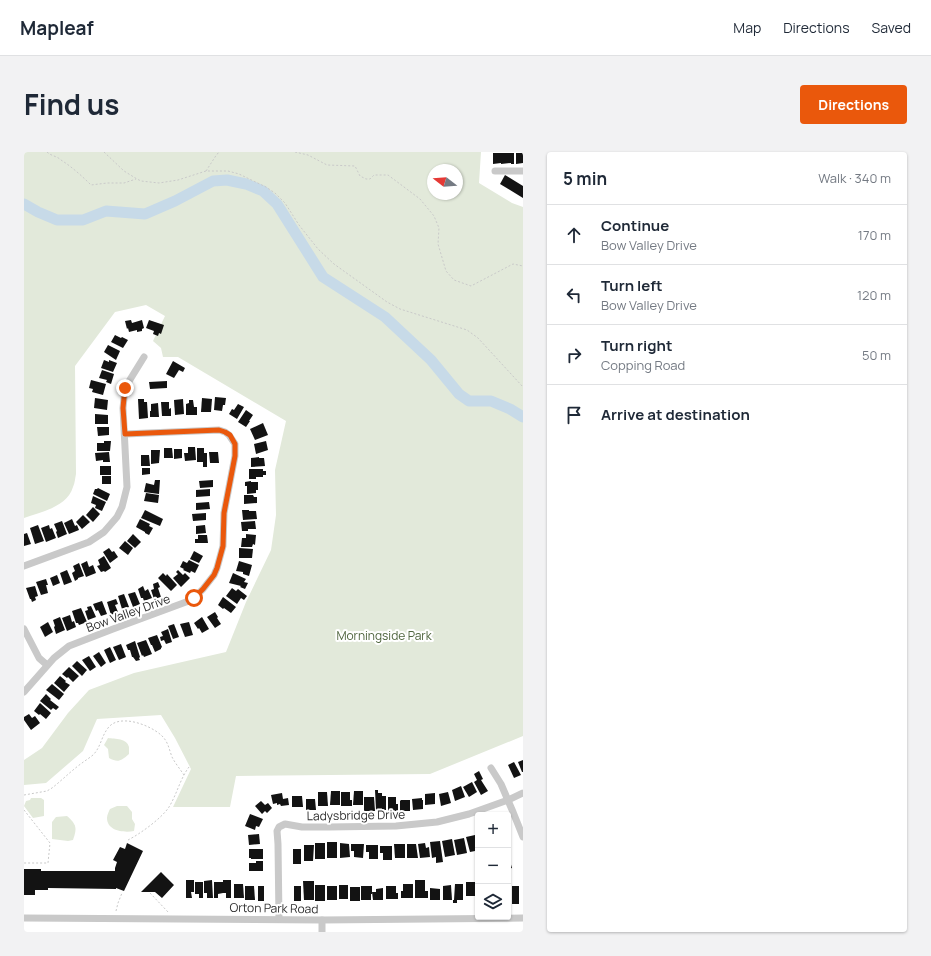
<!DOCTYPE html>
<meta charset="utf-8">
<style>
:root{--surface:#fff;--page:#f2f2f3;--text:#1f2937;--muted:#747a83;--line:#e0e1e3;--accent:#ea580c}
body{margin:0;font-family:Manrope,sans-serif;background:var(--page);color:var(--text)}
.controls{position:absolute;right:12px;bottom:12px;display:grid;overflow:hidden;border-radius:4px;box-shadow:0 1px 3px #0004}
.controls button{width:36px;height:36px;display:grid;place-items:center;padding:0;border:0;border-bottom:1px solid var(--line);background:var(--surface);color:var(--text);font:20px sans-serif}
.compass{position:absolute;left:403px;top:12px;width:36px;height:36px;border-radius:50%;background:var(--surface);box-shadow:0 1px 3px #0004;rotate:287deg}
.stop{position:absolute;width:12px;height:12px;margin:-9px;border:3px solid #ea580c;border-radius:50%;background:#fff}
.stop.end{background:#ea580c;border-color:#fff;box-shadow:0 1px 4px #0008}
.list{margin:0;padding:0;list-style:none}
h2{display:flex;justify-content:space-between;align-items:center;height:52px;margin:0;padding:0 16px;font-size:17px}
h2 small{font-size:13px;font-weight:400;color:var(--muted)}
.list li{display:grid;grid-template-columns:26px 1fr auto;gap:12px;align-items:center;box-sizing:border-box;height:60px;padding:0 16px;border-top:1px solid var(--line)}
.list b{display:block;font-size:15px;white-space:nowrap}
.list p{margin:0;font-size:13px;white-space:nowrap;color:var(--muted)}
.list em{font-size:13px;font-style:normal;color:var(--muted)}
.icon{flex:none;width:22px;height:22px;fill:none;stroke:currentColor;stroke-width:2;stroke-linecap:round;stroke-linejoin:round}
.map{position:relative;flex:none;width:499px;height:780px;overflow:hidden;border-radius:4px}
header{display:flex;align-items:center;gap:24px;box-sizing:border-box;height:56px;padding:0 20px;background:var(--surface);border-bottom:1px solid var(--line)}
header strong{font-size:19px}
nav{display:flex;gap:22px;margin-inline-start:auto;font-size:14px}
.intro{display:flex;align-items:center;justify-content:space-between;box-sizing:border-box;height:96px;padding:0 24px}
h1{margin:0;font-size:28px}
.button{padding:10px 18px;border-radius:4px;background:var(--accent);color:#fff;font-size:14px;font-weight:700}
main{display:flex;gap:24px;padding:0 24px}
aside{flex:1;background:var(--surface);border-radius:4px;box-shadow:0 1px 3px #0004}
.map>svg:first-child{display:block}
.green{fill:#e2e9da;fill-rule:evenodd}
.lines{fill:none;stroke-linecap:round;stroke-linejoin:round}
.river{stroke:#c7dae8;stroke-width:11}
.building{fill:#131313}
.path{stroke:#c9c9c9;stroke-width:1;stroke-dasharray:2 2;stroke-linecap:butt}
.minor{stroke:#c9c9c9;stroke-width:7}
.route{stroke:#ea580c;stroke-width:5}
.labels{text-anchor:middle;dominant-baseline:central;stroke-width:4;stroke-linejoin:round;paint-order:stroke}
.street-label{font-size:12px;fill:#2c2c2c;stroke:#fff}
.park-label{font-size:12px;fill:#4e643d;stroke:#fff}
</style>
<header>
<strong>Mapleaf</strong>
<nav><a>Map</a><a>Directions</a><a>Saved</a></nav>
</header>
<div class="intro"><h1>Find us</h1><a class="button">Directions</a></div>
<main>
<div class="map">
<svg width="499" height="780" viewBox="0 0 499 780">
<rect width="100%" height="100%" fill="#fff"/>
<!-- green -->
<g class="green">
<path d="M0,0H457L455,31L488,51L499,55V584L406,622L212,624L206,655H149L167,617L151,586L137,563L73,567L59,599L22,631L0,633V608L18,596L44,561L65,538L110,521L202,500L222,450L247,398L252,363L251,318L262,269L154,205H139L137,196L129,189L141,164L122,153L91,160L51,214L52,322C51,326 51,331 49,335C43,355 17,360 0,366ZM409,18H433V42H409Z"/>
<path d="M84,586C91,587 103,586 105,595C105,597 105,599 105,602C97,609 94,611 85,606L84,597L80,593Z"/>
<path d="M7,646H17L20,648V664L9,666L0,654L2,649L6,648Z"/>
<path d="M93,654H103L108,660V667L111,672L110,679C100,681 83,679 83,666C83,663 85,659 86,657Z"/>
<path d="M43,664C53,673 53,676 49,688L44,689L28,687V670L32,665Z"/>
</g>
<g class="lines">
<!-- river -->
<path class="river" d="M0,52L14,60L33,68H59L82,59L121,62L151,49L189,29L203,28L222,32L239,39L253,52L299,125L361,165L407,208L435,242L445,249H467L486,257L499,265"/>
</g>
<!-- building -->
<g class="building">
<path d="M469,1H490V12H487V11L477,12V11L469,12Z"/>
<path d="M492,1H499V11L492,12Z"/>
<path d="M481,23L499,34V46L476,32Z"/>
<path d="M107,168L108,171L118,168L120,176L118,177V179L113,180V178L105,180L104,176L103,177L101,169Z"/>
<path d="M125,168L140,173L137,182L135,181L134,184L129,182L130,179L122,176Z"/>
<path d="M91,183L97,186L98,185L104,188L99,196L87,190Z"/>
<path d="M84,193L96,199L92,208L80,200Z"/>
<path d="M80,208L85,210V208L93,211L89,220L77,216Z"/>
<path d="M149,209L161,216L159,220L155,218L150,226L142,222Z"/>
<path d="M78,218L90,222L87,232L82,230L83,228L75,226Z"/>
<path d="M67,228L82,232L79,243L68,240L69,237L65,236Z"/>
<path d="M143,229V236L126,237L125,230Z"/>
<path d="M191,245L202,246L201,253H199L198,259L190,258Z"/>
<path d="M71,246L84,248L83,258L70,256Z"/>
<path d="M178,246L188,247L187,260H177Z"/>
<path d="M114,247H120V250H123L124,266L115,267Z"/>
<path d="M159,247L160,262L151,263L150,248Z"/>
<path d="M165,248H169L170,255H173V263H162V252L165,251Z"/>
<path d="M137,250H145V257L147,256V264H138Z"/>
<path d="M134,251L135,265H126V259H127V252Z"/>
<path d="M214,252L220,255L213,267L205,262L208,257L210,258Z"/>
<path d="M222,258L229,263L225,269H226L222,275L214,270Z"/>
<path d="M71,262L84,263V272H71Z"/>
<path d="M239,271L244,283L231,288L226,277Z"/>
<path d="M73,275H85V283L74,284Z"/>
<path d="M80,289H87L86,299H73V291H80Z"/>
<path d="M242,289L244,298L232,302L230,292Z"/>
<path d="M164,295H171L172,308L161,309L160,301H164Z"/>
<path d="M140,296H148L149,306H140Z"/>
<path d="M173,296H180V301H183V315H179V310H173Z"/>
<path d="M150,297H158V306L150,307Z"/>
<path d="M127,298H136L135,311L127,312Z"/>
<path d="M85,300L86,310H79V308L72,309L71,301Z"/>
<path d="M185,300H194L195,311H186Z"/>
<path d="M117,303H125L126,314H117Z"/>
<path d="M235,305V306H240L241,314L227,315V306Z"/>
<rect x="76" y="314" width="11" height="9"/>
<path d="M118,316H126V322L118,323Z"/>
<path d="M225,317H239V319H242V323H239V325H232V327H225Z"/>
<rect x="78" y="324" width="9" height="8"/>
<path d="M131,328H136L135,342L120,340L122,331L130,333Z"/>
<path d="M189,328V335L176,336L175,329Z"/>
<path d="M227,329V330H234V338H232V341L223,342V334H221V330Z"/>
<path d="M74,336L86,342L83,349L69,342L71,337H73Z"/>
<path d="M186,337V344L172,345V338Z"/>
<path d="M122,341L135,343L134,351L120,349Z"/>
<path d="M220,343H229L230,345H233V351L220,352Z"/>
<path d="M69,344L82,350L78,359L71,356L72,353L67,351Z"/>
<path d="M185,350L186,357L172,358V351Z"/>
<path d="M69,355L76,362L69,370L62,363Z"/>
<path d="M121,358L139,367L136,374L117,366Z"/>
<path d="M218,358H225V359H232L233,367L219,368Z"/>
<path d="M182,361V368L169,369L168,362Z"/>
<path d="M59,363L66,370L58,377L52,370Z"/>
<path d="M48,367L51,374L53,373L55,378L45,382L40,371Z"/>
<path d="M116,367L126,372L125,374L129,376L125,383L121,381V380L112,375Z"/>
<path d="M38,369L43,382L34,386L32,380L33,379L30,372Z"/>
<path d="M231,369L232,377H224V379H218L217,370Z"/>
<path d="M14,373L20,389L11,392L6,376Z"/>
<path d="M25,373L26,377L28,376L32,386L22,390L17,376Z"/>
<path d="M181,373L182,381L172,382V374Z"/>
<path d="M3,381L7,392L0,394V382Z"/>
<path d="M109,382L117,390L111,396L103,389Z"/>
<path d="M222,382L232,383L231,393L229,392L228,395H217L218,386H222Z"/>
<path d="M174,383H183L184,391H171V387H174Z"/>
<path d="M101,389L109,396L104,403L95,396Z"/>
<path d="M85,396L88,400L90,399L94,405L86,411L79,400Z"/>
<path d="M215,396L229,397L228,406H215Z"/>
<path d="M170,399L179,404L175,411L166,407Z"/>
<path d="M80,404L87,416L81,420L80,419L77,420L73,414L76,413L74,408Z"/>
<path d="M165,408L175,413L171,421L167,419L166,421L159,418L160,417L156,415L159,409L163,411Z"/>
<path d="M63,409L65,415L69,413L72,421L62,425L57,412Z"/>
<path d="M215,409L228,413L225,424L219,422V420L212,419Z"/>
<path d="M55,411L60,424L54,426V427L51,429L48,421L51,419L49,414Z"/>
<path d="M43,418L48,430L40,433L36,421Z"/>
<path d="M154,418L159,423L161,421L166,426L157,435L149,426L154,422L152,420Z"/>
<path d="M139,421L142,424L143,422L153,433L147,439L134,426Z"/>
<path d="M209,421L222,427L220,430L224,431L221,437L216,435L217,434L205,431Z"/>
<path d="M33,423L36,431L29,434L26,426Z"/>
<path d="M22,427L24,433H22L24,441L17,443L12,430Z"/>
<path d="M134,430L136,435L134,436L137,445L130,447L127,438L130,437L129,432Z"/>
<path d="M11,434L14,444L11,445L12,448L8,450L7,447H6L2,436Z"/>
<path d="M119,434L121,439L124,437L128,446L120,449L119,446H117L114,437Z"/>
<path d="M208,436L212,439L214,437L223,444L220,448L217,446L213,452L202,444Z"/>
<path d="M111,440L116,452L109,455L104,442Z"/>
<path d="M100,442L105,455L98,457L94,444Z"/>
<path d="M199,445L212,455L207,461L200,456L199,457L194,453Z"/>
<path d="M92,447L94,452L91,453L94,460L87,463L83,450Z"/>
<path d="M78,449L83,462L77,464L74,458L72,459L69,452Z"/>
<path d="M67,454L72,465L64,468L61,459L64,458L63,455Z"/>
<path d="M57,456L63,470L55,473L54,471H52L48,459Z"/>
<path d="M191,460L194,465L193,466L197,472L191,476L183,465Z"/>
<path d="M46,463L48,470L50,469L52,475L43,479L38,466Z"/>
<path d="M36,465L41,478L32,482L30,475L31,474L29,468Z"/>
<path d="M178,465L185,477L178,481L175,476L174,477L170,471Z"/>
<path d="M24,470L29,480L21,485L16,475Z"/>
<path d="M165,470L169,483L161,485L156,472Z"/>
<path d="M150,472L155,485L149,487L144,474Z"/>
<path d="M144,477L148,490L142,492L140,488L137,489L136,485L139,484L137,480Z"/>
<path d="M133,483L138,495L137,496V497L131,500L128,493H127L124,486Z"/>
<path d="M122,488L128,502L120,505L119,503L118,504L113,491Z"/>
<path d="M111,489L116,505L115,506L116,508L112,509L109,505H108L106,498H104L102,493Z"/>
<path d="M97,492L102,505L95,508L89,495Z"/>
<path d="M86,495L92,508L86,511L80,498Z"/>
<path d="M75,500L82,511L77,515L69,504Z"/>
<path d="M65,504L72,515L66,519L58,508Z"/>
<path d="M53,509L63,518L58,524L48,514Z"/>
<path d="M45,515L55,524L49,530L44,525L43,526L38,522Z"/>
<path d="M36,524L42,529L41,530L46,533L40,540L30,531Z"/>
<path d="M28,532L40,542L35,548L22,538Z"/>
<path d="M22,542L27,547L26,548L35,555L32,558L29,556L27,558L16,549Z"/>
<path d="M16,551L27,561L22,567L16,562L15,563L10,559Z"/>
<path d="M5,562L8,566L11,564L16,571L7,578L0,568V565Z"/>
<path d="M499,608V620H498L494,610Z"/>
<path d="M490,610L497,623L490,626L484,613Z"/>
<path d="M455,619L459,627L457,628L464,639L457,643L450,630L453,628L450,622Z"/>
<path d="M448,630L453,640L445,645L439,635Z"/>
<path d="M437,634L441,645L431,649L428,638Z"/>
<path d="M351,638H354V641H358V644H362V658H352Z"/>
<path d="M307,639H316V653H306Z"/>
<path d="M330,639H339V653H329Z"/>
<path d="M294,640H303L304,654H294Z"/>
<path d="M317,640H326V648H328V654H317Z"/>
<path d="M424,640L427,651L417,654L415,642Z"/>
<path d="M258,641L259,647L264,646L265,653L257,654L256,652L253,653V651L249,652L247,643Z"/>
<path d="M411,641V652L401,653V642Z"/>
<path d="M268,644H278L279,655H268Z"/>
<path d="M340,645H350L351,659H340Z"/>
<path d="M364,645H372V652H374V659H364Z"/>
<path d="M398,646V648H399V657L389,658L388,647Z"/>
<path d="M282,647H291L292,658H282Z"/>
<path d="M377,648H386V659H376V649Z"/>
<path d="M237,649L241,653L244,651L248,656L243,661L241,659L238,662L231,654Z"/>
<path d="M226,662L239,667L235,675L232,674L231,678L221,674Z"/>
<path d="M235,682L236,692L225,693L224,683Z"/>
<path d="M451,683L454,692V701H452L451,699L446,700L442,685Z"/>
<path d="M440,686L443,701L433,703L430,688Z"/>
<path d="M428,687L431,703L421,705L418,689Z"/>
<path d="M416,689L419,710L412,711V705L408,706L406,690Z"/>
<rect x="303" y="690" width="10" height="16"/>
<path d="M103,691L119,699L100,739L92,736V737L24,736V738H11V743H0V717H17V719H91V716L93,710L89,708L96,695L101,697Z"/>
<rect x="291" y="691" width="10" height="16"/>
<path d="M316,691L325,692L326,705L316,706Z"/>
<path d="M401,691L402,696L405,695L406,705L396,706L394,692Z"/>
<path d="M327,692H340L339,706L330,705V699H327Z"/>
<path d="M370,692H381V706H371Z"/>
<path d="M383,692H392L394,706H383Z"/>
<path d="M280,693H290L289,709H280Z"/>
<path d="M342,693H354V707H345V700H342Z"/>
<path d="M356,694H368V708H359V701H356Z"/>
<path d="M225,697H239V707H227V706H225Z"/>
<rect x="269" y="697" width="8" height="15"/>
<path d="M485,706L488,716L484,717V707Z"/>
<path d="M232,709H239V719H225V711H232Z"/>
<path d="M137,720L150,733L138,746L131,740H117Z"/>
<path d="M162,728H170V740H167L168,746H162Z"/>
<path d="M188,728L189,746H183V741H180V729Z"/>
<path d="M199,728H207V746H202V741H199L194,742V746H190V730H199Z"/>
<path d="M391,728H401V739H404V746H391Z"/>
<path d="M279,729H290V748H280Z"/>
<path d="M171,730H179V746H175V742H171Z"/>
<rect x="442" y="730" width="9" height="14"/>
<path d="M210,732H219L220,746H210Z"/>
<path d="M379,732H389V746H377V739H379Z"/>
<path d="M431,732H439V748H433V751H429V748H430Z"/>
<rect x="291" y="733" width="10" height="16"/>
<rect x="315" y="733" width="9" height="14"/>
<path d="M427,733L428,748H419V734Z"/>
<path d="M221,734H230L231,748H221Z"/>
<rect x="234" y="734" width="6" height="15"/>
<rect x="270" y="734" width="7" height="15"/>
<rect x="303" y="734" width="10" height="14"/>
<path d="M337,734H348V742H347V748H337Z"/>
<path d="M362,734H372V741H374V747H362Z"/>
<rect x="488" y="734" width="7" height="18"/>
<rect x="326" y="735" width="10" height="14"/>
<path d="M359,736V748H349L348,740H352V737Z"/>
<path d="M406,736L416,737V748H406Z"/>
</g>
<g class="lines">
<!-- path -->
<g class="path">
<path d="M23,0C27,4 33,4 37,8C48,15 58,24 67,33L83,31H100L112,27"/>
<path d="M80,0L100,19L113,27L117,29L135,31L154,28L182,19H204L215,22L242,35L251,41L261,51L275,73L294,97L310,112L363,150L376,157L443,178L454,186L499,235"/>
<path d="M271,0L284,3L303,13L331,14L336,24L342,27H346L350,23H364L396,47L410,64L415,76L414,92L422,119L430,128L447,134L489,112L499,114"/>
<path d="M182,19L193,2L196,0"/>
<path d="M0,643L23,639L28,636C37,629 45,621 54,614C59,610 64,607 69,603C77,595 77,585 84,576C95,561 126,573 137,583C144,589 145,597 148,605C151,611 156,617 160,623"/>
<path d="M0,658L26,691L24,711H0"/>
<path d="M104,688C116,682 138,666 145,655C153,642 156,627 165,615"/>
<path d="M126,741L144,760"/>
<path d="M92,759L94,751L98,741"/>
</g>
<!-- minor -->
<g class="minor">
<path d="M471,19H499"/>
<path d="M0,414L65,390L80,380L93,365L98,355L103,335L99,256L101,236L107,226L120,205"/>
<path d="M0,477L15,506L23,513"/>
<path d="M0,540L30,506L45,494L89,477L162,450L170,446L179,437L190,423L193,416L199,394L200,361L211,304V292L205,283L201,280L195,278L101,282"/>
<path d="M467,616L477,632L489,660L499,685"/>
<path d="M0,766L298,768L499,766"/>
<path d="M255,767L254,692L253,679L255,675L261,672L278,675H305L372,674L413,670L445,662L484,648L499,641"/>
<path d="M298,768V780"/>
</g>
</g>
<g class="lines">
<!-- route -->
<path class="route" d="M101,236L99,256L101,282L195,278L201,280L206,283L211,292V304L200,361L199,394L193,416L190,423L179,437L170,446"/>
</g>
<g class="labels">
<!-- street labels -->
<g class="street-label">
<text transform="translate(104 461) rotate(-20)">Bow Valley Drive</text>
<text transform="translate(332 663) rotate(-1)">Ladysbridge Drive</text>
<text transform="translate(250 756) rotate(1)">Orton Park Road</text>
</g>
<!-- park labels -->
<g class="park-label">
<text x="360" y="483">Morningside Park</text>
</g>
</g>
</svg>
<div class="controls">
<button>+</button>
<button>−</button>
<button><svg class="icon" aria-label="layers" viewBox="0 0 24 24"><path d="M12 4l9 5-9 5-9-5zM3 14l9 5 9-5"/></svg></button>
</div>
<svg class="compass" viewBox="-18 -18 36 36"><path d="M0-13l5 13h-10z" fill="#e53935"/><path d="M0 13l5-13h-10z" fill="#747a83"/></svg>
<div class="stop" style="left:170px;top:446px"></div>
<div class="stop end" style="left:101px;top:236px"></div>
</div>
<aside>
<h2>5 min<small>Walk · 340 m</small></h2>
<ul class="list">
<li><svg class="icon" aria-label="ahead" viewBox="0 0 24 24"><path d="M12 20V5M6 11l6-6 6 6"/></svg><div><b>Continue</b><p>Bow Valley Drive</p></div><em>170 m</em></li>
<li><svg class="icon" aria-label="left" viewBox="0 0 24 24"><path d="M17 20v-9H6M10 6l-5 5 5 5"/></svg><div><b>Turn left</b><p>Bow Valley Drive</p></div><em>120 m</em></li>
<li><svg class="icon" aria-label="right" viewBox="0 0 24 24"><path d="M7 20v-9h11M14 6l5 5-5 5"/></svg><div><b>Turn right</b><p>Copping Road</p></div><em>50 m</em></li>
<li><svg class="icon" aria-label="arrive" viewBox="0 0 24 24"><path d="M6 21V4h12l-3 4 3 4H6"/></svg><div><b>Arrive at destination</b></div></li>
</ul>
</aside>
</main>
